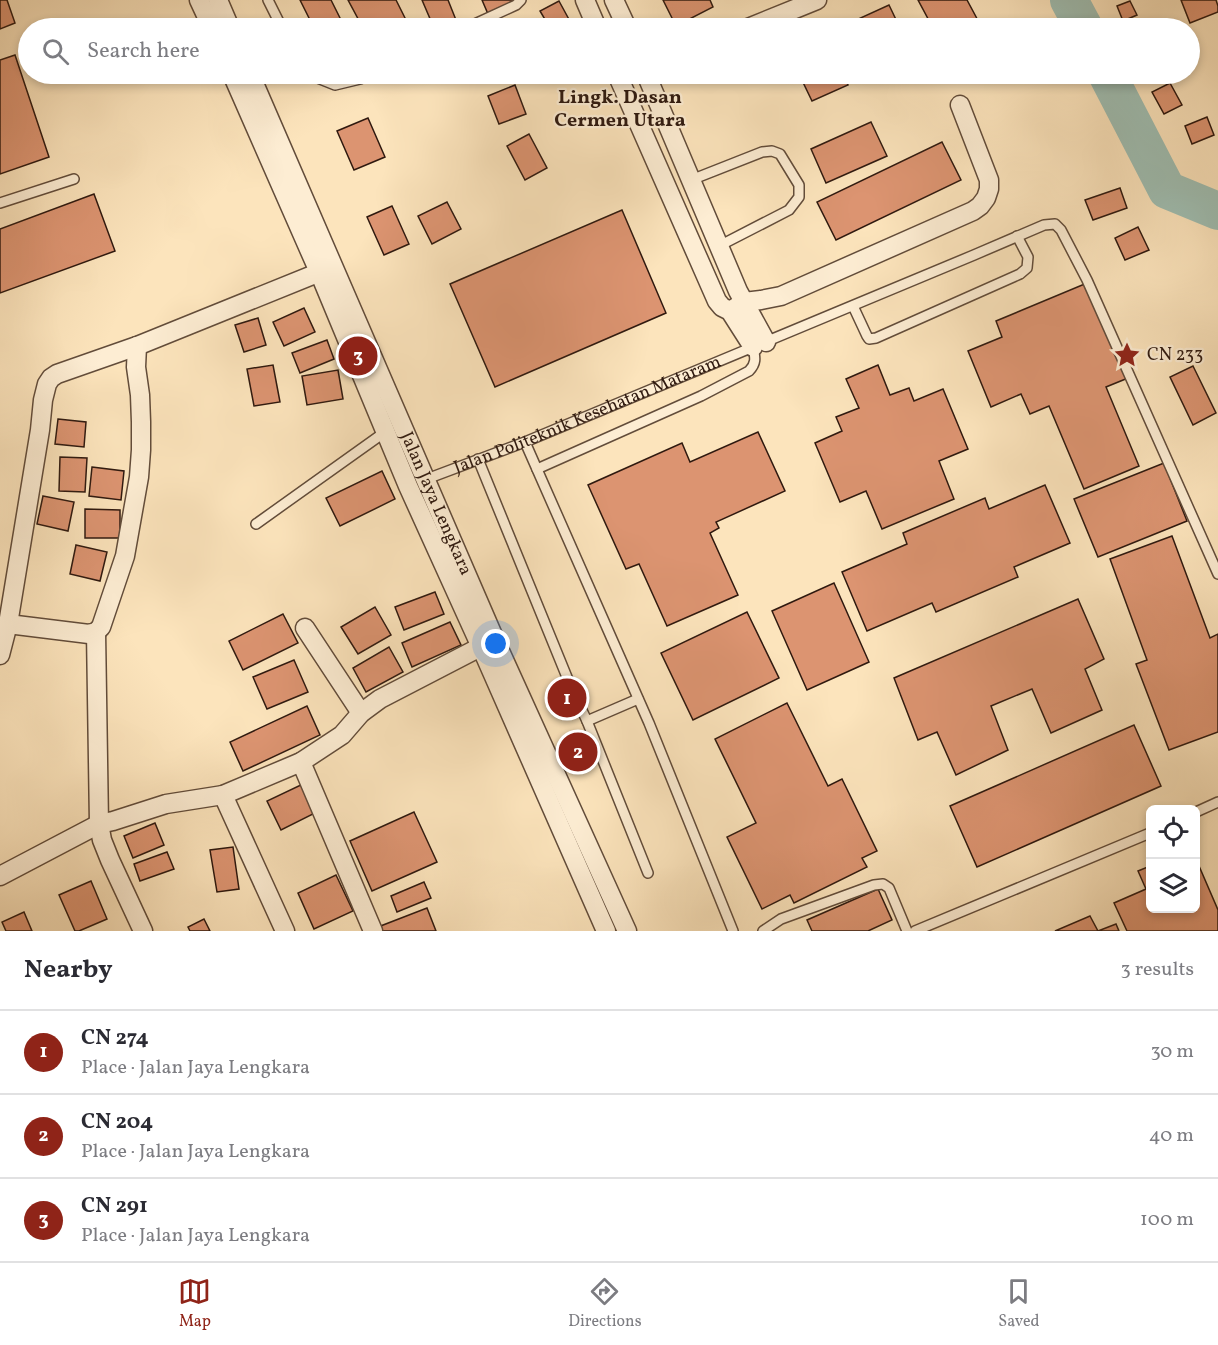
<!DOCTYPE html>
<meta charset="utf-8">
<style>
:root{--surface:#fff;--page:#f7f7f7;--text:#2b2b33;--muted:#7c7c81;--line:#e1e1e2;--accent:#8f2418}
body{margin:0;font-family:Vollkorn,serif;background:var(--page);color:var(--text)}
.controls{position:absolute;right:18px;bottom:18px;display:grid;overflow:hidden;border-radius:9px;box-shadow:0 3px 9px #0003}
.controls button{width:54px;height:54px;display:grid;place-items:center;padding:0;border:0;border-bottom:2px solid var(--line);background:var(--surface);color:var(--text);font:30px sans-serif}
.you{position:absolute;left:496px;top:644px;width:21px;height:21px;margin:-15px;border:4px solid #fff;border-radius:50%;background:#1a73e8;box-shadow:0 0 0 9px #1a73e833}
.badge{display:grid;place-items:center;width:39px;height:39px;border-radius:50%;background:var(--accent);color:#fff;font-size:20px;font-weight:700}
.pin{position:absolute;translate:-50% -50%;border:3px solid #fff;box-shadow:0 2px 6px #0006}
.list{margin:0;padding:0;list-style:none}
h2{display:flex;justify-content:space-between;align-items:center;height:78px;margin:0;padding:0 24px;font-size:26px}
h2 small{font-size:20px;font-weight:400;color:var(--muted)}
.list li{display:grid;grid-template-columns:39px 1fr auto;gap:18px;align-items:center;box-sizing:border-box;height:84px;padding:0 24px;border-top:2px solid var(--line)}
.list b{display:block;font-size:22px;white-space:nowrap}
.list p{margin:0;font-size:20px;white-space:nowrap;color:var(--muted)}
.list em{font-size:20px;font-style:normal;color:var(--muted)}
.icon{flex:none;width:33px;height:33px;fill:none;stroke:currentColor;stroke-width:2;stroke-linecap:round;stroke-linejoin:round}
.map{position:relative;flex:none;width:1218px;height:931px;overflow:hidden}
.search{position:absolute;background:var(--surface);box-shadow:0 3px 9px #0003;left:18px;right:18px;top:18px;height:66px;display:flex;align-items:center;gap:15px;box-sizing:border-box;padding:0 21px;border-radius:33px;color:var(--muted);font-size:22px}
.sheet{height:330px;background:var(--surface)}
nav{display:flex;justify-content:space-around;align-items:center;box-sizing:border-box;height:84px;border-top:2px solid var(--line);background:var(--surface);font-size:16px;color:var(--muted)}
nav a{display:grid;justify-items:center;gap:3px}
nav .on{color:var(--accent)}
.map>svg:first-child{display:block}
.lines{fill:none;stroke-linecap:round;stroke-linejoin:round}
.river{stroke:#9fbeb2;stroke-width:38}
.building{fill:#dc9471;stroke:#2f190f;stroke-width:1.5}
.lane-casing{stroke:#624c3a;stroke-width:12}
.street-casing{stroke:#624c3a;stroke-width:21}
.lane{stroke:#fdedd3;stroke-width:9}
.street{stroke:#fdedd3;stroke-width:18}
.labels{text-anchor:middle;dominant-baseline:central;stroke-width:4.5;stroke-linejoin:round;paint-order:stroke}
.poi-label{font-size:18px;fill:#2f190f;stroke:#fdedd3;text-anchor:start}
.street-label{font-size:18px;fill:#2f190f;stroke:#fdedd3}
.neighbourhood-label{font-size:20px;font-weight:bold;fill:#2f190f;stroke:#fdedd3}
</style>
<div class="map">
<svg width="1218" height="931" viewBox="0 0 1218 931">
<rect width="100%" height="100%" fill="#fce4bc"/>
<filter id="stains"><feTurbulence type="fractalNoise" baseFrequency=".00333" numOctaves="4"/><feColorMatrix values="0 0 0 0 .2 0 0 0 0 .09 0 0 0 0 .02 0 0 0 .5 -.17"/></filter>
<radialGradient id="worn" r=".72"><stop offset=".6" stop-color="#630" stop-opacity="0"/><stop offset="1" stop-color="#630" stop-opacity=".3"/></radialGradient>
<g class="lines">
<!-- river -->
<g class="river">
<path d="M1069,0L1084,28"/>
<path d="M1107,74L1167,190L1218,211"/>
</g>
</g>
<!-- building -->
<g class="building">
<path d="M0,0H7L15,23L0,29Z"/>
<path d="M300,0H331L345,28H314Z"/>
<path d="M348,0H396L410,28H363Z"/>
<path d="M422,0H448L456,20L434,28Z"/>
<path d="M482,0H517L488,14Z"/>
<path d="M663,0H710L713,7L676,26Z"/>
<path d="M918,0H967L982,28H933Z"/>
<path d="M1181,0H1216L1218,6V12L1190,23Z"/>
<path d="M559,1L572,25L566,28H550L540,11Z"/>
<path d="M1130,1L1137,15L1123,21L1117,6Z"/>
<path d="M889,5L900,28H861L856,20Z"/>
<path d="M1148,19L1154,28H1132Z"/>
<path d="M15,55L49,157L0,174V60Z"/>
<path d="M799,74H842L848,85L812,101Z"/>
<path d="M1170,83L1182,105L1164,114L1152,92Z"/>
<path d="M515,85L526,114L499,124L488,96Z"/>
<path d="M1207,117L1214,135L1192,144L1185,126Z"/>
<path d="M368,118L385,157L354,170L337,131Z"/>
<path d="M871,122L887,156L826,183L811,149Z"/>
<path d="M529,134L547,168L525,180L507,146Z"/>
<path d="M942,142L961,180L836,240L817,202Z"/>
<path d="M1120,188L1127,208L1093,220L1085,200Z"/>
<path d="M94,194L115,251L0,293V229Z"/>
<path d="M447,202L461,229L432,244L418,216Z"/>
<path d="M392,206L409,244L384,255L367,217Z"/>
<path d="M622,210L666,313L495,387L450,284Z"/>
<path d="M1138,227L1149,250L1125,260L1115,238Z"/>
<path d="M1087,283L1128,378L1106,387L1139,466L1084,489L1049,406L1030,414L1021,394L991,407L968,351L1002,337L996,321Z"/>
<path d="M304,308L315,332L284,346L273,322Z"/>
<path d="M258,318L266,345L244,352L235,325Z"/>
<path d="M327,340L334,359L300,373L292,353Z"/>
<path d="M273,365L280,402L254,406L247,369Z"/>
<path d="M878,365L890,395L909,388L914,401L943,389L968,449L939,461L954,499L882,529L866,491L840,502L815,443L842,431L836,417L859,408L846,379Z"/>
<path d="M1193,366L1216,413L1193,425L1170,377Z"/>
<path d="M338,370L343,399L307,405L302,376Z"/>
<path d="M58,419L86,422L84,447L55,444Z"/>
<path d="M758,432L785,491L716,522L719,528L710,533L738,595L667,626L639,564L626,569L588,485L682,443L690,462Z"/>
<path d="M60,457L87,458L85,492L59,491Z"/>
<path d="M1164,463L1187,521L1098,557L1074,499Z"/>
<path d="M92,467L124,471L121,500L89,496Z"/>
<path d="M382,471L395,499L340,526L326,498Z"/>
<path d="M1045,485L1070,543L1014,567L1018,577L936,612L932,603L867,631L842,572L907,544L903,533L985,498L989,509Z"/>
<path d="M43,496L74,502L68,531L37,524Z"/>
<path d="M85,509L120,510V538H85Z"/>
<path d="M1172,536L1210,638L1218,634V732L1169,750L1136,664L1147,660L1110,559Z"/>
<path d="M76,545L107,552L100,581L70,574Z"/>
<path d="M834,583L869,662L807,690L772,611Z"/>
<path d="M435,592L444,614L404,630L395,607Z"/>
<path d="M1078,599L1104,659L1085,669L1102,710L1051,733L1032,689L991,706L1008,750L956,775L937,732L918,740L894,678Z"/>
<path d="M375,607L391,635L358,654L341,627Z"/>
<path d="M747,612L779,678L693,720L661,653Z"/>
<path d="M283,614L298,643L243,670L229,641Z"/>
<path d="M450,622L461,645L412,667L402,643Z"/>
<path d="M389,647L403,672L366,692L353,668Z"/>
<path d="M294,660L308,692L267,709L253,677Z"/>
<path d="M787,703L828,786L842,779L877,851L862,858L867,867L794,903L790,895L762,909L727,837L756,823L715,739Z"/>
<path d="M307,706L320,735L243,771L230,742Z"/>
<path d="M1134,725L1161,786L977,867L950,806Z"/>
<path d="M305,783L319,811L281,830L267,801Z"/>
<path d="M414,812L437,862L372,891L350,841Z"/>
<path d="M155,823L164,845L133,858L124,836Z"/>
<path d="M233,847L239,889L217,892L210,850Z"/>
<path d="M167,852L174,869L140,881L134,864Z"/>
<path d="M1196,859L1218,910V931H1127L1114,903L1146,889L1138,871L1150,866V908H1196Z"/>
<path d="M336,875L353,911L314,929L298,893Z"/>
<path d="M91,881L107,919L79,931H75L59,895Z"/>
<path d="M424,882L431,898L397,912L391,896Z"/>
<path d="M878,889L892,920L868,931H812L807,920Z"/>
<path d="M427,908L436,931H380L378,927Z"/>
<path d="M24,912L32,931H6L2,922Z"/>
<path d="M1090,916L1098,931L1116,924L1119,931H1055Z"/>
<path d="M204,919L210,931H190L188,927Z"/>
</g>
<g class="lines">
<!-- lane casing -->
<g class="lane-casing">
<g id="lane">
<path d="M268,0L282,28"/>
<path d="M466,28L516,5L521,0"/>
<path d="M312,74L315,77L335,85L360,79L371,74"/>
<path d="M691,180L762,152L772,151L780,154L799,185V197L789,210L719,246"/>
<path d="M0,203L74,179"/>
<path d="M853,306L867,336L869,339L876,338L1020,274L1027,268L1028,257L1017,236"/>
<path d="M525,442L649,723L733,931"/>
<path d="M478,459L571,687L587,721L648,873"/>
<path d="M537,469L701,396L749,371C757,363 755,357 753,347"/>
<path id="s1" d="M424,480L525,442L974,255L1044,225L1055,224L1061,230L1087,280L1218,574"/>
<path d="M256,524L385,432"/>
<path d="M587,721L638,699"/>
<path d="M1196,812L1218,802"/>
<path d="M763,931L781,919L874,885L883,884L889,888L907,931"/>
<path d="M915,931L1150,833"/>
</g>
</g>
<!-- street casing -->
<g class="street-casing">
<g id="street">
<path d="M199,0L212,28"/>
<path d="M218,0L230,28"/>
<path d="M585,0L597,28"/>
<path d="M614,0L627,28"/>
<path d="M748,28L817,0"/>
<path d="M232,74L319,272L408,486L481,647L606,931"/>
<path id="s2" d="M250,74L495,640L627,931"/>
<path d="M617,74L717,301L722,307L730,311L753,347"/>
<path d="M646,74L738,291L766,342"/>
<path d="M730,311L744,302L761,300L781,296L973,211L980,206L986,198L989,189V180L960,105"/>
<path d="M8,624L89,634L96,632L101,627L125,556L139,477L141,450V422L140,395L136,367L137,346"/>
<path d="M305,628L361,713"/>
<path d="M96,632L99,824L102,840L110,860L143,931"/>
<path d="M0,655L8,624L40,430L43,400L47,384L51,378L57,374L137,346L330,268"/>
<path d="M301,762L373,931"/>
<path d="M223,795L285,931"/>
<path d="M0,876L99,824L113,821L166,804L223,795L301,762L342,735L361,713L380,699L490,642"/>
</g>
</g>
<!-- lane -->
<use href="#lane" class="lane"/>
<!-- street -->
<use href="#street" class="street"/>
</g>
<!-- icons -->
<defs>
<g id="sight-bare" transform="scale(2.07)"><path d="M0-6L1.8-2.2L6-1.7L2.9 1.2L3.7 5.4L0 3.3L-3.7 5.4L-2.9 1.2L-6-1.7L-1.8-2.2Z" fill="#8f2418" stroke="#fdedd3" stroke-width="2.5" paint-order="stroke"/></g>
</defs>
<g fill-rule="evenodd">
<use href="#sight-bare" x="1127" y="355"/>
</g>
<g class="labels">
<!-- poi labels -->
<g class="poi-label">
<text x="1147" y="355">CN 233</text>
</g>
<!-- street labels -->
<g class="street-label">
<text stroke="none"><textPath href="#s1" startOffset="176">Jalan Politeknik Kesehatan Mataram</textPath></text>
<text stroke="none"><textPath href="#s2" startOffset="468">Jalan Jaya Lengkara</textPath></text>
</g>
<!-- neighbourhood labels -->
<g class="neighbourhood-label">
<text x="620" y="98">Lingk. Dasan<tspan x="620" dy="23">Cermen Utara</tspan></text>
</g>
</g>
<rect width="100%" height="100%" filter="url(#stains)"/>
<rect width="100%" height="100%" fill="url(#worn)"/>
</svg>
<div class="controls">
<button><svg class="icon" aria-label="locate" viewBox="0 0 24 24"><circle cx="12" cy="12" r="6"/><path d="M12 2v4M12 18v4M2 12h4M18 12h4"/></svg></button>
<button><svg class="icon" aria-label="layers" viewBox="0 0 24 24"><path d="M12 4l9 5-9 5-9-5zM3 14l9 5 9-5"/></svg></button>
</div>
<div class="you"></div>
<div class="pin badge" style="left:567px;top:698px">1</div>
<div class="pin badge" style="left:578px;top:752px">2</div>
<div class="pin badge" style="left:358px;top:356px">3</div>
<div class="search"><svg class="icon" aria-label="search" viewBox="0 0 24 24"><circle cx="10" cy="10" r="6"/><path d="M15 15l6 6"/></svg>Search here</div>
</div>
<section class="sheet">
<h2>Nearby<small>3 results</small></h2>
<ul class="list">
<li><span class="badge">1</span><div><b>CN 274</b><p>Place · Jalan Jaya Lengkara</p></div><em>30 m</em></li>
<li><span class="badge">2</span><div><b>CN 204</b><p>Place · Jalan Jaya Lengkara</p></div><em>40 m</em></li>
<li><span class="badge">3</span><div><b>CN 291</b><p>Place · Jalan Jaya Lengkara</p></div><em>100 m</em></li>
</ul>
</section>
<nav>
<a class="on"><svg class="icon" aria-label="map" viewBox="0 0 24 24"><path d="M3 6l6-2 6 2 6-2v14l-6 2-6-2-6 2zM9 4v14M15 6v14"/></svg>Map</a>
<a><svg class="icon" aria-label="directions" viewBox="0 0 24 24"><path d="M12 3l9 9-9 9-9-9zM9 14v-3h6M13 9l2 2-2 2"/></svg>Directions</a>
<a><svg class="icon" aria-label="saved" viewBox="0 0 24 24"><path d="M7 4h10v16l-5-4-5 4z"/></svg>Saved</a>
</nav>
